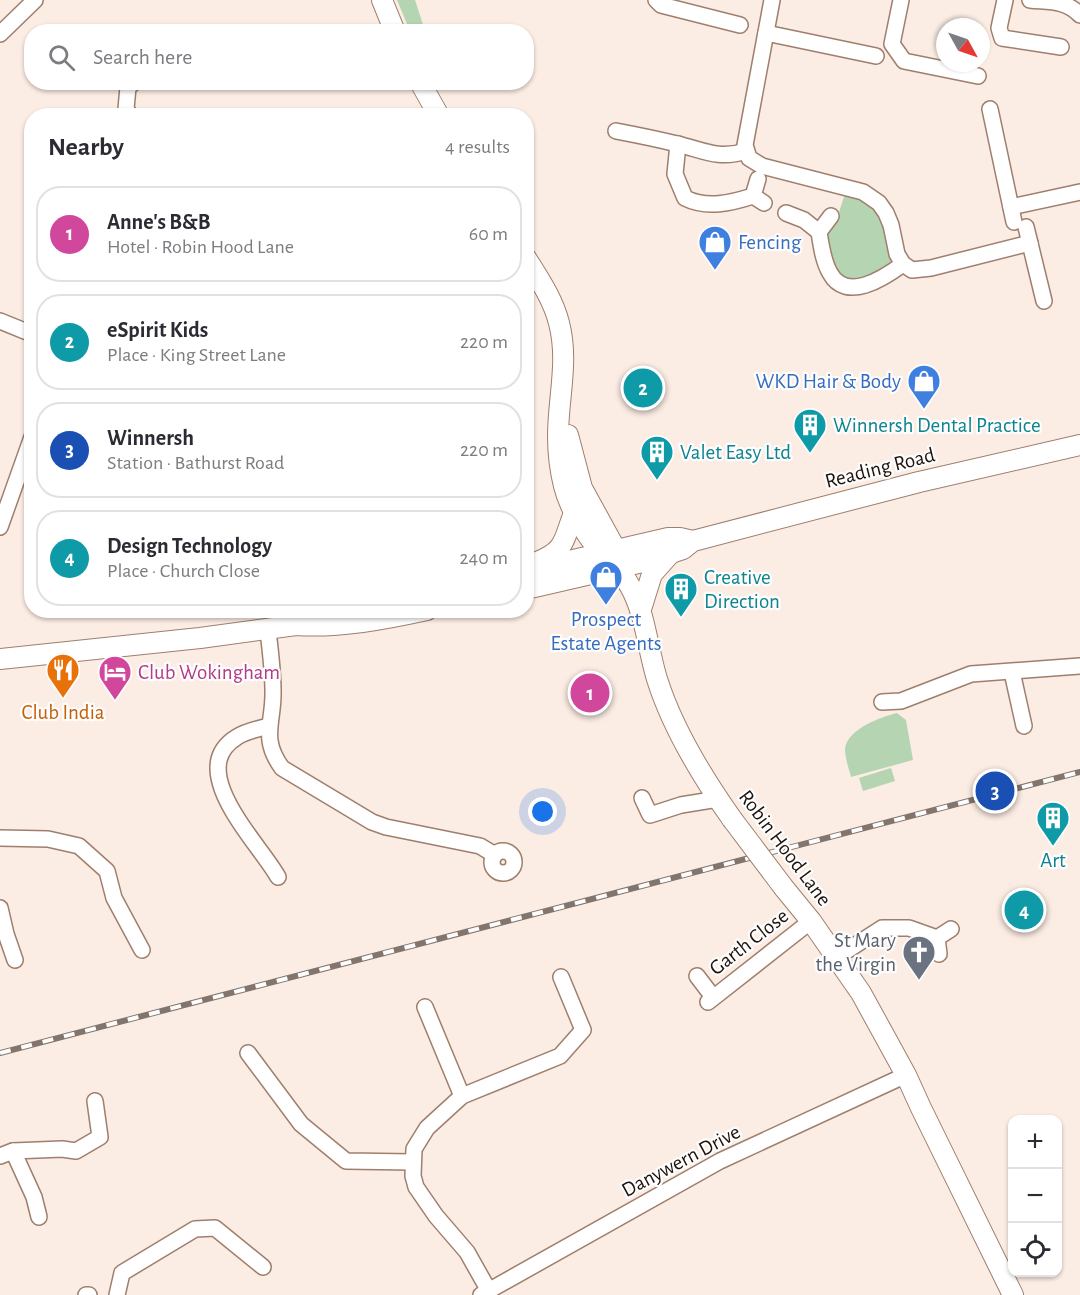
<!DOCTYPE html>
<meta charset="utf-8">
<style>
:root{--surface:#fff;--page:#f7f7f7;--text:#2b2b33;--muted:#7c7c81;--line:#e1e1e2;--accent:#111827}
body{margin:0;font-family:"Alegreya Sans",sans-serif;background:var(--page);color:var(--text)}
.controls{position:absolute;right:18px;bottom:18px;display:grid;overflow:hidden;border-radius:12px;box-shadow:0 2px 4px #0004}
.controls button{width:54px;height:54px;display:grid;place-items:center;padding:0;border:0;border-bottom:2px solid var(--line);background:var(--surface);color:var(--text);font:30px sans-serif}
.compass{position:absolute;left:936px;top:18px;width:54px;height:54px;border-radius:50%;background:var(--surface);box-shadow:0 2px 4px #0004;rotate:130deg}
.you{position:absolute;left:543px;top:812px;width:21px;height:21px;margin:-15px;border:4px solid #fff;border-radius:50%;background:#1a73e8;box-shadow:0 0 0 9px #1a73e833}
.badge{display:grid;place-items:center;width:39px;height:39px;border-radius:50%;background:var(--accent);color:#fff;font-size:20px;font-weight:700}
.pin{position:absolute;translate:-50% -50%;border:3px solid #fff;box-shadow:0 2px 6px #0006}
.list{margin:0;padding:0;list-style:none}
h2{display:flex;justify-content:space-between;align-items:center;height:78px;margin:0;padding:0 24px;font-size:26px}
h2 small{font-size:20px;font-weight:400;color:var(--muted)}
.list li{display:grid;grid-template-columns:39px 1fr auto;gap:18px;align-items:center;box-sizing:border-box;height:96px;margin:0 12px 12px;padding:0 12px;border:2px solid var(--line);border-radius:24px}
.list b{display:block;font-size:22px;white-space:nowrap}
.list p{margin:0;font-size:20px;white-space:nowrap;color:var(--muted)}
.list em{font-size:20px;font-style:normal;color:var(--muted)}
.icon{flex:none;width:33px;height:33px;fill:none;stroke:currentColor;stroke-width:2;stroke-linecap:round;stroke-linejoin:round}
.map{position:relative;flex:none;width:1080px;height:1295px;overflow:hidden}
.search{position:absolute;background:var(--surface);box-shadow:0 2px 4px #0004;left:24px;top:24px;width:510px;height:66px;display:flex;align-items:center;gap:15px;box-sizing:border-box;padding:0 21px;border-radius:24px;color:var(--muted);font-size:22px}
.panel{position:absolute;background:var(--surface);box-shadow:0 2px 4px #0004;left:24px;top:108px;width:510px;height:510px;border-radius:24px}
.map>svg:first-child{display:block}
.green{fill:#b4d4b2}
.lines{fill:none;stroke-linecap:round;stroke-linejoin:round}
.minor-casing{stroke:#9f7f6c;stroke-width:18}
.major-casing{stroke:#9f7f6c;stroke-width:22}
.minor{stroke:#fff;stroke-width:15}
.major{stroke:#fff;stroke-width:20}
.rail-casing{stroke:#82756e;stroke-width:6}
.rail{stroke:#fdfdfd;stroke-width:4;stroke-dasharray:11;stroke-linecap:butt}
.major-bridge-casing{stroke:#9f7f6c;stroke-width:22;stroke-linecap:butt}
.major-bridge{stroke:#fff;stroke-width:20}
.labels{text-anchor:middle;dominant-baseline:central;stroke-width:4.5;stroke-linejoin:round;paint-order:stroke}
.shop-label{font-size:21px;fill:#366cbe;stroke:#fdfdfd;text-anchor:start}
.culture-label{font-size:21px;fill:#0d838f;stroke:#fdfdfd;text-anchor:start}
.street-label{font-size:21px;fill:#1d110a;stroke:#fdfdfd}
.hotel-label{font-size:21px;fill:#b23c85;stroke:#fdfdfd;text-anchor:start}
.food-label{font-size:21px;fill:#c56008;stroke:#fdfdfd}
.worship-label{font-size:21px;fill:#5b616d;stroke:#fdfdfd;text-anchor:end}
</style>
<div class="map">
<svg width="1080" height="1295" viewBox="0 0 1080 1295">
<rect width="100%" height="100%" fill="#fbece4"/>
<!-- green -->
<g class="green">
<path d="M397,0H415L425,31H410Z"/>
<path d="M846,191C867,198 880,211 886,232C895,263 895,270 863,278C856,280 848,282 841,277C830,269 824,242 829,229C831,223 836,220 840,215L839,212Z"/>
<path d="M897,713L906,720L913,760L851,777C849,769 845,758 845,749C847,729 881,717 897,713Z"/>
<path d="M891,768L895,781L863,791L859,778Z"/>
</g>
<g class="lines">
<!-- minor casing -->
<g class="minor-casing">
<g id="minor">
<path d="M656,0L661,5L740,25"/>
<path d="M772,0L745,145L749,158L762,166L863,192L879,203L886,213L891,225L897,254L903,264L912,270L931,268L1030,243"/>
<path d="M901,0L892,44L904,61L978,76"/>
<path d="M1005,0L999,28L1002,38L1061,47"/>
<path d="M1030,0C1049,2 1066,0 1080,15"/>
<path d="M766,33L876,56"/>
<path d="M0,34L35,0"/>
<path d="M990,109L1014,222"/>
<path d="M131,116L126,109L128,87L135,82"/>
<path d="M616,131C637,135 657,139 677,144C703,150 718,160 746,151"/>
<path d="M678,144L675,174L685,198C707,209 731,203 753,196L764,203"/>
<path d="M753,196L758,179"/>
<path d="M1011,207L1080,192"/>
<path d="M786,213L804,220L819,232C821,245 823,261 830,273C846,303 884,278 903,264"/>
<path d="M1026,227L1044,301"/>
<path d="M819,232L831,216"/>
<path d="M0,321L32,334"/>
<path d="M0,527L32,437"/>
<path d="M268,630C270,650 273,670 273,691C274,722 260,738 282,768L372,822L386,827L480,846L495,855"/>
<path d="M1012,672L1024,726"/>
<path d="M882,702L901,701L971,674L1080,666"/>
<path d="M268,726C259,729 246,731 237,737C183,770 260,844 278,877"/>
<path d="M642,798L650,815L681,805L718,799"/>
<path d="M0,838L48,839L79,846L107,871L114,898L142,950"/>
<circle cx="503" cy="862" r="11"/>
<path d="M0,908L6,934L15,960"/>
<path d="M937,938L951,929"/>
<path d="M837,957L882,928H909L937,938L939,954"/>
<path d="M697,976L713,997"/>
<path d="M708,1002L811,921"/>
<path d="M425,1007L462,1096"/>
<path d="M248,1053L301,1124L346,1161L412,1162"/>
<path d="M13,1151L34,1197L39,1217"/>
<path d="M0,1156L13,1151L62,1149L76,1151L100,1137L95,1101"/>
<path d="M489,1291L467,1252L436,1216L416,1187L413,1176L414,1149L427,1128L462,1096L560,1056L583,1030L561,977"/>
<path d="M86,1295H89"/>
<path d="M117,1295L122,1273L195,1229L215,1228L263,1267"/>
<path d="M481,1295L720,1161L906,1075"/>
</g>
</g>
<!-- major casing -->
<g class="major-casing">
<g id="major">
<path d="M382,0L395,32"/>
<path d="M420,82L439,116"/>
<path d="M526,258C539,279 553,299 559,323C569,361 558,398 558,436C558,453 560,470 564,486C570,509 585,535 602,553C616,567 623,572 633,592C646,619 648,650 657,679C672,727 703,778 732,819"/>
<path d="M568,435L582,488L616,550L619,569"/>
<path d="M537,562C568,550 563,538 575,511"/>
<path d="M526,571L668,538H680L693,541"/>
<path d="M526,589L647,561L683,549L693,541L919,482L1080,445"/>
<path d="M640,609L642,606L652,574L669,555"/>
<path d="M0,659L200,638L296,625C339,628 386,619 427,610"/>
<path d="M784,888L811,921L861,993L906,1075L921,1108L1013,1295"/>
</g>
</g>
<!-- minor -->
<use href="#minor" class="minor"/>
<!-- major -->
<use href="#major" class="major"/>
<!-- rail casing -->
<g class="rail-casing">
<path id="rail" d="M0,1053L1080,772"/>
</g>
<!-- rail -->
<use href="#rail" class="rail"/>
<!-- major-bridge casing -->
<g class="major-bridge-casing">
<path id="major-bridge" d="M732,819L784,888"/>
</g>
<!-- major-bridge -->
<use href="#major-bridge" class="major-bridge"/>
</g>
<!-- icons -->
<defs>
<g id="shop-pin" transform="scale(1.725)"><path d="M0 17L-7.5 6A9.5 9.5 0 1 1 7.5 6Z" fill="#3f7fe0" stroke="#fdfdfd"/><path d="M-5-2.5h2.3a2.7 3.5 0 0 1 5.4 0H5L5.5 6h-11ZM-1.5-2.5h3a1.5 2.3 0 0 0-3 0Z" fill="#fff"/></g>
<g id="building-pin" transform="scale(1.725)"><path d="M0 17L-7.5 6A9.5 9.5 0 1 1 7.5 6Z" fill="#0f9aa8" stroke="#fdfdfd"/><path d="M-4-6H4V6H1V3H-1V6H-4ZM-2.5-4.3h1.7v1.8h-1.7ZM.8-4.3h1.7v1.8H.8ZM-2.5-1h1.7V.8h-1.7ZM.8-1h1.7V.8H.8Z" fill="#fff"/></g>
<g id="restaurant-pin" transform="scale(1.725)"><path d="M0 17L-7.5 6A9.5 9.5 0 1 1 7.5 6Z" fill="#e8710a" stroke="#fdfdfd"/><path d="M-5-6h1v4h1v-4h1v4h1v-4h1v5L-1.5 .5V6h-2V.5L-5-1ZM5-6V6H3V1.5H1.5Q1.5-4 5-6Z" fill="#fff"/></g>
<g id="hotel-pin" transform="scale(1.725)"><path d="M0 17L-7.5 6A9.5 9.5 0 1 1 7.5 6Z" fill="#d1479c" stroke="#fdfdfd"/><path d="M-6-4.5h1.5V1H6V5H4.5V3h-9V5H-6ZM-4 0a1.8 1.8 0 1 1 3.6 0ZM.5 0V-2.5h3Q6-2.5 6 0Z" fill="#fff"/></g>
<g id="church-pin" transform="scale(1.725)"><path d="M0 17L-7.5 6A9.5 9.5 0 1 1 7.5 6Z" fill="#6b7280" stroke="#fdfdfd"/><path d="M-1.2-6h2.4v3.5h3.3v2.4h-3.3V6h-2.4V-.1h-3.3v-2.4h3.3Z" fill="#fff"/></g>
</defs>
<g fill-rule="evenodd">
<use href="#shop-pin" x="715" y="242"/>
<use href="#shop-pin" x="924" y="381"/>
<use href="#building-pin" x="810" y="425"/>
<use href="#building-pin" x="657" y="452"/>
<use href="#shop-pin" x="606" y="577"/>
<use href="#building-pin" x="681" y="589"/>
<use href="#restaurant-pin" x="63" y="670"/>
<use href="#hotel-pin" x="115" y="672"/>
<use href="#building-pin" x="1053" y="818"/>
<use href="#church-pin" x="919" y="952"/>
</g>
<g class="labels">
<!-- shop labels -->
<g class="shop-label">
<text x="738" y="242">Fencing</text>
<text x="901" y="381" text-anchor="end">WKD Hair &amp; Body</text>
<text x="606" y="619" text-anchor="middle">Prospect<tspan x="606" dy="24">Estate Agents</tspan></text>
</g>
<!-- culture labels -->
<g class="culture-label">
<text x="833" y="425">Winnersh Dental Practice</text>
<text x="680" y="452">Valet Easy Ltd</text>
<text x="704" y="577">Creative<tspan x="704" dy="24">Direction</tspan></text>
<text x="1053" y="860" text-anchor="middle">Art</text>
</g>
<!-- street labels -->
<g class="street-label">
<text transform="translate(880 468) rotate(-14)">Reading Road</text>
<text transform="translate(785 848) rotate(53)">Robin Hood Lane</text>
<text transform="translate(749 942) rotate(-38)">Garth Close</text>
<text transform="translate(681 1161) rotate(-28)">Danywern Drive</text>
</g>
<!-- hotel labels -->
<g class="hotel-label">
<text x="138" y="672">Club Wokingham</text>
</g>
<!-- food labels -->
<g class="food-label">
<text x="63" y="712">Club India</text>
</g>
<!-- worship labels -->
<g class="worship-label">
<text x="896" y="940">St Mary<tspan x="896" dy="24">the Virgin</tspan></text>
</g>
</g>
</svg>
<div class="controls">
<button>+</button>
<button>−</button>
<button><svg class="icon" aria-label="locate" viewBox="0 0 24 24"><circle cx="12" cy="12" r="6"/><path d="M12 2v4M12 18v4M2 12h4M18 12h4"/></svg></button>
</div>
<svg class="compass" viewBox="-18 -18 36 36"><path d="M0-13l5 13h-10z" fill="#e53935"/><path d="M0 13l5-13h-10z" fill="#7c7c81"/></svg>
<div class="you"></div>
<div class="pin badge" style="left:590px;top:693px;background:#d1479c">1</div>
<div class="pin badge" style="left:643px;top:388px;background:#0f9aa8">2</div>
<div class="pin badge" style="left:995px;top:791px;background:#1a4fb4">3</div>
<div class="pin badge" style="left:1024px;top:910px;background:#0f9aa8">4</div>
<div class="search"><svg class="icon" aria-label="search" viewBox="0 0 24 24"><circle cx="10" cy="10" r="6"/><path d="M15 15l6 6"/></svg>Search here</div>
<section class="panel">
<h2>Nearby<small>4 results</small></h2>
<ul class="list">
<li><span class="badge" style="background:#d1479c">1</span><div><b>Anne's B&amp;B</b><p>Hotel · Robin Hood Lane</p></div><em>60 m</em></li>
<li><span class="badge" style="background:#0f9aa8">2</span><div><b>eSpirit Kids</b><p>Place · King Street Lane</p></div><em>220 m</em></li>
<li><span class="badge" style="background:#1a4fb4">3</span><div><b>Winnersh</b><p>Station · Bathurst Road</p></div><em>220 m</em></li>
<li><span class="badge" style="background:#0f9aa8">4</span><div><b>Design Technology</b><p>Place · Church Close</p></div><em>240 m</em></li>
</ul>
</section>
</div>
